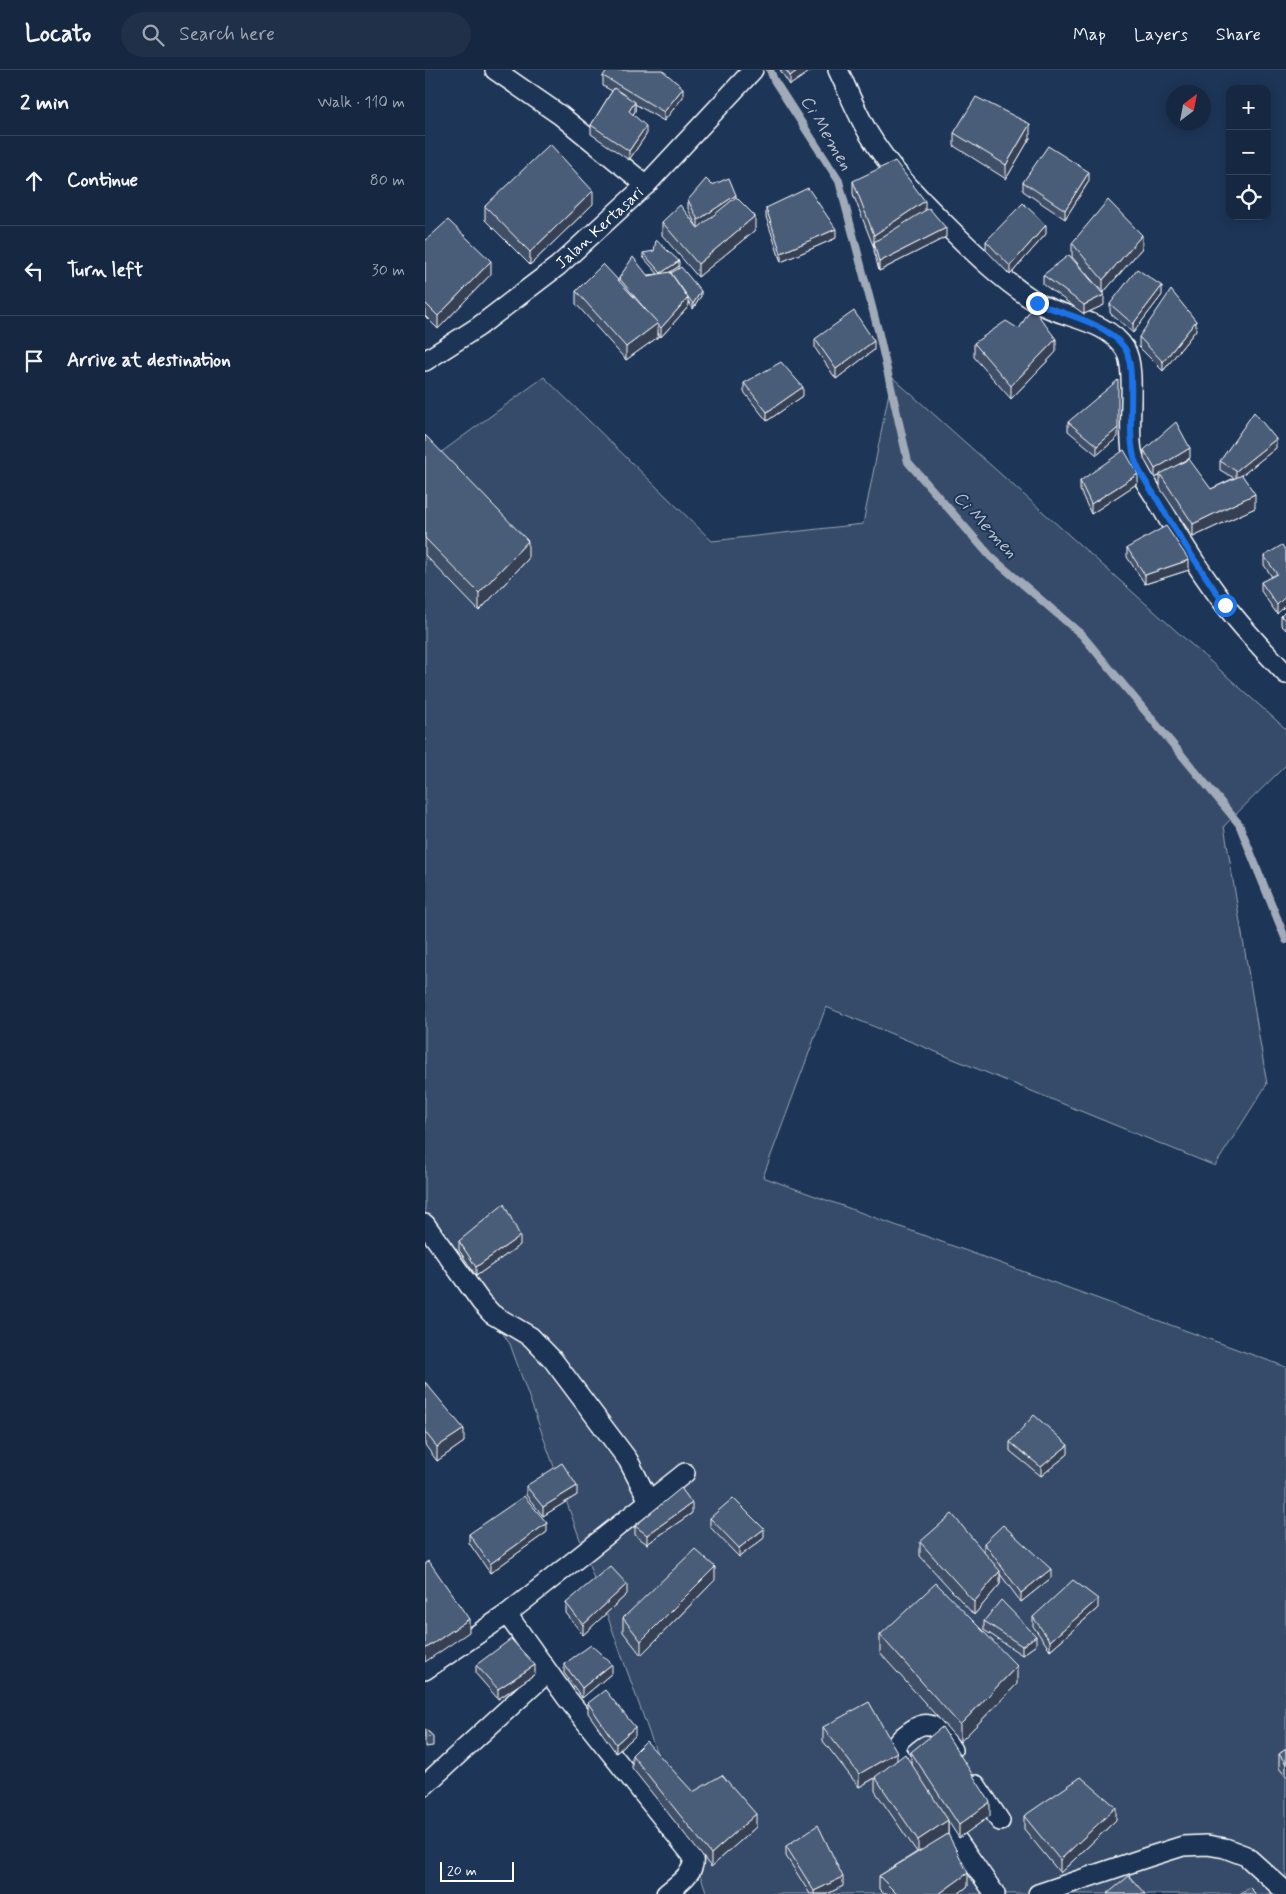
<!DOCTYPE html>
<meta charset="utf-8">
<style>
:root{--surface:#162841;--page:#1f3048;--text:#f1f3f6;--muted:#9ea6b1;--line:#35445a}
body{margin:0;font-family:Mynerve,sans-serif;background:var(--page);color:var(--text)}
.controls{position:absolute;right:15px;top:15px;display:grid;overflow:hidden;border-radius:10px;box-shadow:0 2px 12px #0003}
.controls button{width:45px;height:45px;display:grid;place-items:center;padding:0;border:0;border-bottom:1px solid var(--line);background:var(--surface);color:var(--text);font:25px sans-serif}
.compass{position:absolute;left:741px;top:15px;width:45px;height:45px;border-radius:50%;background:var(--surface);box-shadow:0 2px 12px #0003;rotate:32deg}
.scale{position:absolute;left:15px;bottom:12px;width:74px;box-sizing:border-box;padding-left:5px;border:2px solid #fff;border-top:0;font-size:14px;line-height:18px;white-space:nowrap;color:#fff;-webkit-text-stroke:4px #1d3557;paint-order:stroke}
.stop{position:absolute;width:15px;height:15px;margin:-11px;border:4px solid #1a73e8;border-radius:50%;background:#fff}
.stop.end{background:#1a73e8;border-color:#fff;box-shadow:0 1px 5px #0008}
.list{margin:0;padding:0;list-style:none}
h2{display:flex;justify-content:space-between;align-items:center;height:65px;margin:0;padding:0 20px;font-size:21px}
h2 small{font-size:16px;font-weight:400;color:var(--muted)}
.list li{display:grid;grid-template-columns:32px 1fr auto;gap:15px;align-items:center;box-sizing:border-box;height:90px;padding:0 20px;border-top:1px solid var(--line)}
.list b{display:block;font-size:19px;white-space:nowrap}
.list em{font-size:16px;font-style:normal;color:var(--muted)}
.icon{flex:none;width:28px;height:28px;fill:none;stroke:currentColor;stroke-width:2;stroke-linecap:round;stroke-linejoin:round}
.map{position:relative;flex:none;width:861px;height:1824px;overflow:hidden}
header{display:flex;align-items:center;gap:30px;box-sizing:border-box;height:70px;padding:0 25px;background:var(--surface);border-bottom:1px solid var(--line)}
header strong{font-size:24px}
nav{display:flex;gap:28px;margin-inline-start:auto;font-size:18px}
.search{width:350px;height:45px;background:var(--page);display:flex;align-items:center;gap:12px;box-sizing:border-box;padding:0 18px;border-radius:28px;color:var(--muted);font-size:19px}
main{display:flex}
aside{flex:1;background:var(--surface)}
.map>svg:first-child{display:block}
.green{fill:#364b69;stroke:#9aa5b4}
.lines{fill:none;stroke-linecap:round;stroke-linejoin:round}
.stream{stroke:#a0aab8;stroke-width:8}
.street-casing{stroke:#fff;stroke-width:22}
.street{stroke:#1d3557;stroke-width:19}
.wall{fill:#405068;stroke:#fff}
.shaded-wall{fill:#344155;stroke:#fff}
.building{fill:#4a5d79;stroke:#fff}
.route{stroke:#1a73e8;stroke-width:6}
.labels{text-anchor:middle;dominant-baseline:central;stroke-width:4;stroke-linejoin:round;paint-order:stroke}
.street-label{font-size:16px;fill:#fff;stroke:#1d3557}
.water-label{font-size:18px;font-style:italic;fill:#b8c0ca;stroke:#1d3557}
</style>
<header>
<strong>Locato</strong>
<div class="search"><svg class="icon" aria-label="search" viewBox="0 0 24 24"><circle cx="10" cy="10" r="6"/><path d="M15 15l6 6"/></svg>Search here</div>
<nav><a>Map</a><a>Layers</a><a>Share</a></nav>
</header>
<main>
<aside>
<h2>2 min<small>Walk · 110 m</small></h2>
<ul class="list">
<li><svg class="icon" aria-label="ahead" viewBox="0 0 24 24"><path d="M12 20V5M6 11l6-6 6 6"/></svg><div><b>Continue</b></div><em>80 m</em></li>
<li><svg class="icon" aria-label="left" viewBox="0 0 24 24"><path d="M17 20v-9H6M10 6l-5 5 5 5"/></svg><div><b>Turn left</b></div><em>30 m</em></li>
<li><svg class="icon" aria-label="arrive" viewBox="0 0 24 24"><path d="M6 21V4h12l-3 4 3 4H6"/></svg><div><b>Arrive at destination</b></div></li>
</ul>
</aside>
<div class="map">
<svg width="861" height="1824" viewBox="0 0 861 1824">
<rect width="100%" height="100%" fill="#1d3557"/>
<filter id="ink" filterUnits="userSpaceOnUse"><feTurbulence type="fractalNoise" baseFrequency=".02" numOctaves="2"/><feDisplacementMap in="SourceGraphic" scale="10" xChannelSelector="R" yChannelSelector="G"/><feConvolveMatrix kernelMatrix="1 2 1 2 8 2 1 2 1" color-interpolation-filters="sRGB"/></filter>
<g filter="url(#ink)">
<!-- green -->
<path class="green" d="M119,307L287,471L438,454L467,307L861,659V695L799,756L842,1014L790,1096L401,937L338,1107L861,1297V1824H282L85,1274L0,1150V485L54,540L7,389Z"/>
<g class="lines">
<!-- stream -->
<path class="stream" d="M345,0L349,10L414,111L453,260L483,392L566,487L657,565L814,754L861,870"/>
<!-- street casing -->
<g class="street-casing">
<g id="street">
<path d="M70,0L135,45L221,115"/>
<path d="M413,0C423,21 432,44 444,64C464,98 493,127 521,155C549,183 577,210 611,232C639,249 682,249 700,279C712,298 702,354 707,381C711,400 724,417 734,433C754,468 776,504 801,536C819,560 840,582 861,604"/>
<path id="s1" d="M0,291L53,257L133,196L221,115L328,0"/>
<path d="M0,1154L56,1232L67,1244L106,1267L128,1290L203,1390L224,1431"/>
<path d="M82,1544L141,1627L267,1785C274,1801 251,1815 241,1824"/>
<path d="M0,1600L82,1544L260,1403"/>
<path d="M489,1708L470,1681V1677C474,1669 480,1665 487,1660C508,1645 516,1664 527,1680"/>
<path d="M0,1715L123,1602"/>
<path d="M551,1715L575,1751"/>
<path d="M509,1737L570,1824"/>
<path d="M613,1824L723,1787L758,1776L782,1775L800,1778L821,1786L861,1822"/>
</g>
</g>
<!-- street -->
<use href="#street" class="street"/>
</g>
<!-- wall -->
<g class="wall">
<path d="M355,0H387L365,15Z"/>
<path d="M178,6L258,27L239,51L210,34V41L208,45L221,65L204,90L166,64V55L187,21L178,16Z"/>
<path d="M529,63L605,68L581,109L529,76Z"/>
<path d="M428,111L500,140L521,167L454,201L449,181V178L428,124Z"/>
<path d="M664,111L640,149L598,121V112Z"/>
<path d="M287,115L311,127L330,160L273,207L237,165V152L272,157L263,139V130Z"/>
<path d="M168,134L105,195L60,150V136Z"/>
<path d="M341,138L411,168L356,192L341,147Z"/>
<path d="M621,164L585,205L561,180V171Z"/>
<path d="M0,171L66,204L13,259L0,246Z"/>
<path d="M647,173L717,178L678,223L647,187Z"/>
<path d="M218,183L254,196L245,202L276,226L268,239L263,231V237L236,267L233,263V267L201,290L151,234V221L194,211V208L233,204L218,187Z"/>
<path d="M618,205L679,235L659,244L618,214Z"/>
<path d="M737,225L708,263L685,243V234Z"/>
<path d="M771,260L738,301L714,277V267Z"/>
<path d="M390,269L449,280L411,309L390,278Z"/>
<path d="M549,273L631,282L586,329L549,287Z"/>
<path d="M319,313L378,326L342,351L319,322Z"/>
<path d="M643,352L693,367L672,385L643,361Z"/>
<path d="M0,365L103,489L54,541L0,485Z"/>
<path d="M851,378L817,405L830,438L768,467L735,418V406L730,408L719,389V380L765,388L752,395L786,419L809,408L795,400V391Z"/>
<path d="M655,411L713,413L666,444L655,420Z"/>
<path d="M702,478L764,500L720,514L702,487Z"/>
<path d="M861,481V535L852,544L836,521V512L847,507L839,495V486Z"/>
<path d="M861,541V560L856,555V546Z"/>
<path d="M34,1171L95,1175L51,1206L34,1180Z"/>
<path d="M0,1312L39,1372L12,1391L0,1375Z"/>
<path d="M585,1372L643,1384L616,1406L585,1381Z"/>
<path d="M101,1416L152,1425L118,1446L101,1425Z"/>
<path d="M267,1443L222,1474L210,1465V1456Z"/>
<path d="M285,1448L339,1468L314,1487L285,1457Z"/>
<path d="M122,1462L65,1503L44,1473V1464Z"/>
<path d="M495,1472L559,1482V1473L626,1508L596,1532L575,1504V1514L549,1545L495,1486Z"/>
<path d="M290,1510L216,1585L198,1562V1548Z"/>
<path d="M202,1524L158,1565L141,1543V1533Z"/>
<path d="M673,1538L625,1580L608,1556V1547Z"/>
<path d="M559,1551L611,1575L597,1585L559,1560Z"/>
<path d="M455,1565L592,1614L535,1672L455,1583Z"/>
<path d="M139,1594L187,1603L157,1628L139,1603Z"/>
<path d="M51,1595L110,1604L73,1629L51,1604Z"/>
<path d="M163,1633L210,1666L191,1683L163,1643Z"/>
<path d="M398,1657L472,1690L486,1694V1682L565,1746L534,1768L523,1751V1764L543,1816L533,1824H459L454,1819V1806L492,1782L450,1721V1708L434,1717L398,1671Z"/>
<path d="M0,1659L8,1666V1676L0,1677Z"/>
<path d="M861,1679V1707L854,1698V1684Z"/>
<path d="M207,1685L268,1722L331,1757L286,1797L207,1698Z"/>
<path d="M599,1746L691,1750L635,1803L599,1759Z"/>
<path d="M361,1776L418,1816L402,1824H385L361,1786Z"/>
</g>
<!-- shaded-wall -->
<g class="shaded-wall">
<path d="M373,0H387L365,15V6Z"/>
<path d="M258,18V27L239,51V42Z"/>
<path d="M210,32V41L204,51V41Z"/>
<path d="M605,54V68L581,109V95Z"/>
<path d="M221,56V65L204,90V81Z"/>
<path d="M664,102V111L640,149V140Z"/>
<path d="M168,121V134L105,195V182Z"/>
<path d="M311,125V134L273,159V150Z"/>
<path d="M500,131V145L449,172V178V165Z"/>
<path d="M330,146V160L273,207V194Z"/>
<path d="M621,155V164L585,205V196Z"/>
<path d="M521,158V167L454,201V192Z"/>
<path d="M411,159V168L356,192V183Z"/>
<path d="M717,165V178L678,223V210Z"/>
<path d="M66,191V204L13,259V246Z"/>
<path d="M254,191V196L236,208V203Z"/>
<path d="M737,216V225L708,263V254Z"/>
<path d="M276,221V226L268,239V234Z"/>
<path d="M679,225V235L659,244V235Z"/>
<path d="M263,228V237L236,267V258Z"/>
<path d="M771,251V260L738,301V292Z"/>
<path d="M233,253V267L201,290V277Z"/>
<path d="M631,269V282L586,329V316Z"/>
<path d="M449,271V280L411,309V299Z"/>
<path d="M378,317V326L342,351V342Z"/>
<path d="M693,358V367L672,385V376Z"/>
<path d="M851,369V378L811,410V401Z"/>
<path d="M765,378V388L730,408V399Z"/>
<path d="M713,404V413L666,444V434Z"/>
<path d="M830,424V438L768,467V454Z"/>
<path d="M103,471V489L54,541V523Z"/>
<path d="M764,490V500L720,514V505Z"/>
<path d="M861,526V535L852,544V535Z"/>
<path d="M95,1166V1175L51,1206V1197Z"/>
<path d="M39,1359V1372L12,1391V1377Z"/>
<path d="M643,1375V1384L616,1406V1397Z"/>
<path d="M152,1416V1425L118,1446V1437Z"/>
<path d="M267,1433V1443L222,1474V1465Z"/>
<path d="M122,1453V1462L65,1503V1494Z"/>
<path d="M339,1459V1468L314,1487V1478Z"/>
<path d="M290,1497V1510L216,1585V1571Z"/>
<path d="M626,1499V1508L596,1532V1523Z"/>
<path d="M575,1501V1514L549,1545V1532Z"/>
<path d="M202,1514V1524L158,1565V1555Z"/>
<path d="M673,1529V1538L625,1580V1571Z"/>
<path d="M44,1549V1562L0,1592V1579Z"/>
<path d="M611,1566V1575L597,1585V1576Z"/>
<path d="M187,1594V1603L157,1628V1618Z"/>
<path d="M110,1595V1604L73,1629V1619Z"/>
<path d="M592,1596V1614L535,1672V1655Z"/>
<path d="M210,1657V1666L191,1683V1674Z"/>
<path d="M472,1682V1695L434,1717V1704Z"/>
<path d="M565,1732V1746L534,1768V1755Z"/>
<path d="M691,1737V1750L635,1803V1790Z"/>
<path d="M331,1744V1757L286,1797V1784Z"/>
<path d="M523,1750V1764L493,1783V1770Z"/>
<path d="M543,1803V1816L533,1824H514Z"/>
<path d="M418,1807V1816L402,1824H389V1821Z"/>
</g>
<!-- building -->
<g class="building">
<path d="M182,0H237L258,18L239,42L178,6Z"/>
<path d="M361,0H373L365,6Z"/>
<path d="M189,18L210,32L204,41L221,56L204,81L166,55Z"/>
<path d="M551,27L605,54L581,95L529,63Z"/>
<path d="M125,74L168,121L105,182L60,136Z"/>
<path d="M623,76L664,102L640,140L598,112Z"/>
<path d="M470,91L500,131L449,165L428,111Z"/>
<path d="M304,108L311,125L273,150L263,130L281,109L287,115Z"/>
<path d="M383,118L411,159L356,183L341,138Z"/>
<path d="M311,127L330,146L273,194L237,152L255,135L273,158Z"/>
<path d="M683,130L717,165L678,210L647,173Z"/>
<path d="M598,133L621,155L585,196L561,171Z"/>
<path d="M504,138L521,158L454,192L449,172Z"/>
<path d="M23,150L66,191L13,246L0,233V171Z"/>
<path d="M231,170L254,191L236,203L218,183L229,181Z"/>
<path d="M644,185L679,225L659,235L618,205Z"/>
<path d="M208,187L223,206L245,202L263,228L236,258L194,208Z"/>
<path d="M178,194L233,253L201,277L151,221Z"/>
<path d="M256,197L276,221L268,234L246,203Z"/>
<path d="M712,199L737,216L708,254L685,234Z"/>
<path d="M746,220L771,251L738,292L714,267Z"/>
<path d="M607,237L631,269L586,316L549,273L581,251L594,259Z"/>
<path d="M429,241L449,271L411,299L390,269Z"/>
<path d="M356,292L378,317L342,342L319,313Z"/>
<path d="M693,310V358L672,376L643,352Z"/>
<path d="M829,342L851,369L811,401L795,391Z"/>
<path d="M751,352L765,378L730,399L719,380Z"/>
<path d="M0,365L103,471L54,523L0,468Z"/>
<path d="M699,380L713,404L666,434L655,411Z"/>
<path d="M764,389L786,419L817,405L830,424L768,454L735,404Z"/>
<path d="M741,456L764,490L720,505L702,478Z"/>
<path d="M857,475L861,481V526L852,535L836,512L852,504L839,486Z"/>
<path d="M861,541V551L856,546Z"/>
<path d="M79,1134L95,1166L51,1197L34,1171Z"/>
<path d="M0,1312L39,1359L12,1377L0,1362Z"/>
<path d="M609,1345L643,1375L616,1397L585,1372Z"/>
<path d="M137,1393L152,1416L118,1437L101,1416Z"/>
<path d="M256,1418L267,1433L222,1465L210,1456Z"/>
<path d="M99,1426L122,1453L65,1494L44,1464Z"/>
<path d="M308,1428L339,1459L314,1478L285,1448Z"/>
<path d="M527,1444L575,1501L549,1532L495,1472Z"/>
<path d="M578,1455L626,1499L596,1523L559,1473Z"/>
<path d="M270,1479L290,1497L216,1571L198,1548Z"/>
<path d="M4,1491L44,1549L0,1579V1494Z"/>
<path d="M185,1496L202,1514L158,1555L141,1533Z"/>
<path d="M648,1510L673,1529L625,1571L608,1547Z"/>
<path d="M511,1513L592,1596L535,1655L455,1565Z"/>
<path d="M576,1530L611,1566L597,1576L559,1551Z"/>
<path d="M86,1569L110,1595L73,1619L51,1595Z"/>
<path d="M166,1575L187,1594L157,1618L139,1594Z"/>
<path d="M180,1620L210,1657L191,1674L163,1633Z"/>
<path d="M444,1632L472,1682L434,1704L398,1657Z"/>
<path d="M517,1657L565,1732L534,1755L486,1682Z"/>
<path d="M0,1659L8,1666L0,1668Z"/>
<path d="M221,1671L268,1722L297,1705L331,1744L286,1784L207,1685Z"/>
<path d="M861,1679V1694L854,1684Z"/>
<path d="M480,1684L523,1750L493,1770L450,1707Z"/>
<path d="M656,1707L691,1737L635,1790L599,1746Z"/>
<path d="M393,1755L418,1807L389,1821L361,1776Z"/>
<path d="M523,1764L543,1803L514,1824H472L454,1806Z"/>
<path d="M704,1806L720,1824H682Z"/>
<path d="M824,1817L831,1824H815Z"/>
</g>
</g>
<g class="lines" filter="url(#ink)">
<!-- route -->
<path class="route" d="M612,233C640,245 680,252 699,277C714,298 699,362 711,393C716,406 725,418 732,429C753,466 776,500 800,535"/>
</g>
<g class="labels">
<!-- street labels -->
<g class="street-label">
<text stroke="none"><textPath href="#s1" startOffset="220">Jalan Kertasari</textPath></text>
</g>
<!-- water labels -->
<g class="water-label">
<text transform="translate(401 63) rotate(59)">Ci Memen</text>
<text transform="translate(560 455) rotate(47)">Ci Memen</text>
</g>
</g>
</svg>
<div class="controls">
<button>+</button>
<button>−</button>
<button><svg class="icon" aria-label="locate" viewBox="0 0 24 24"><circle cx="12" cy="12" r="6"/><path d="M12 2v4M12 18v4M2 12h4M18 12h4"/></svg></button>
</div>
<svg class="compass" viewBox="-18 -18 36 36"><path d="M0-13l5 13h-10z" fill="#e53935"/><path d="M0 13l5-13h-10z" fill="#9ea6b1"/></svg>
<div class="scale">20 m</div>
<div class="stop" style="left:800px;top:535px"></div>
<div class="stop end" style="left:612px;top:233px"></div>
</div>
</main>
